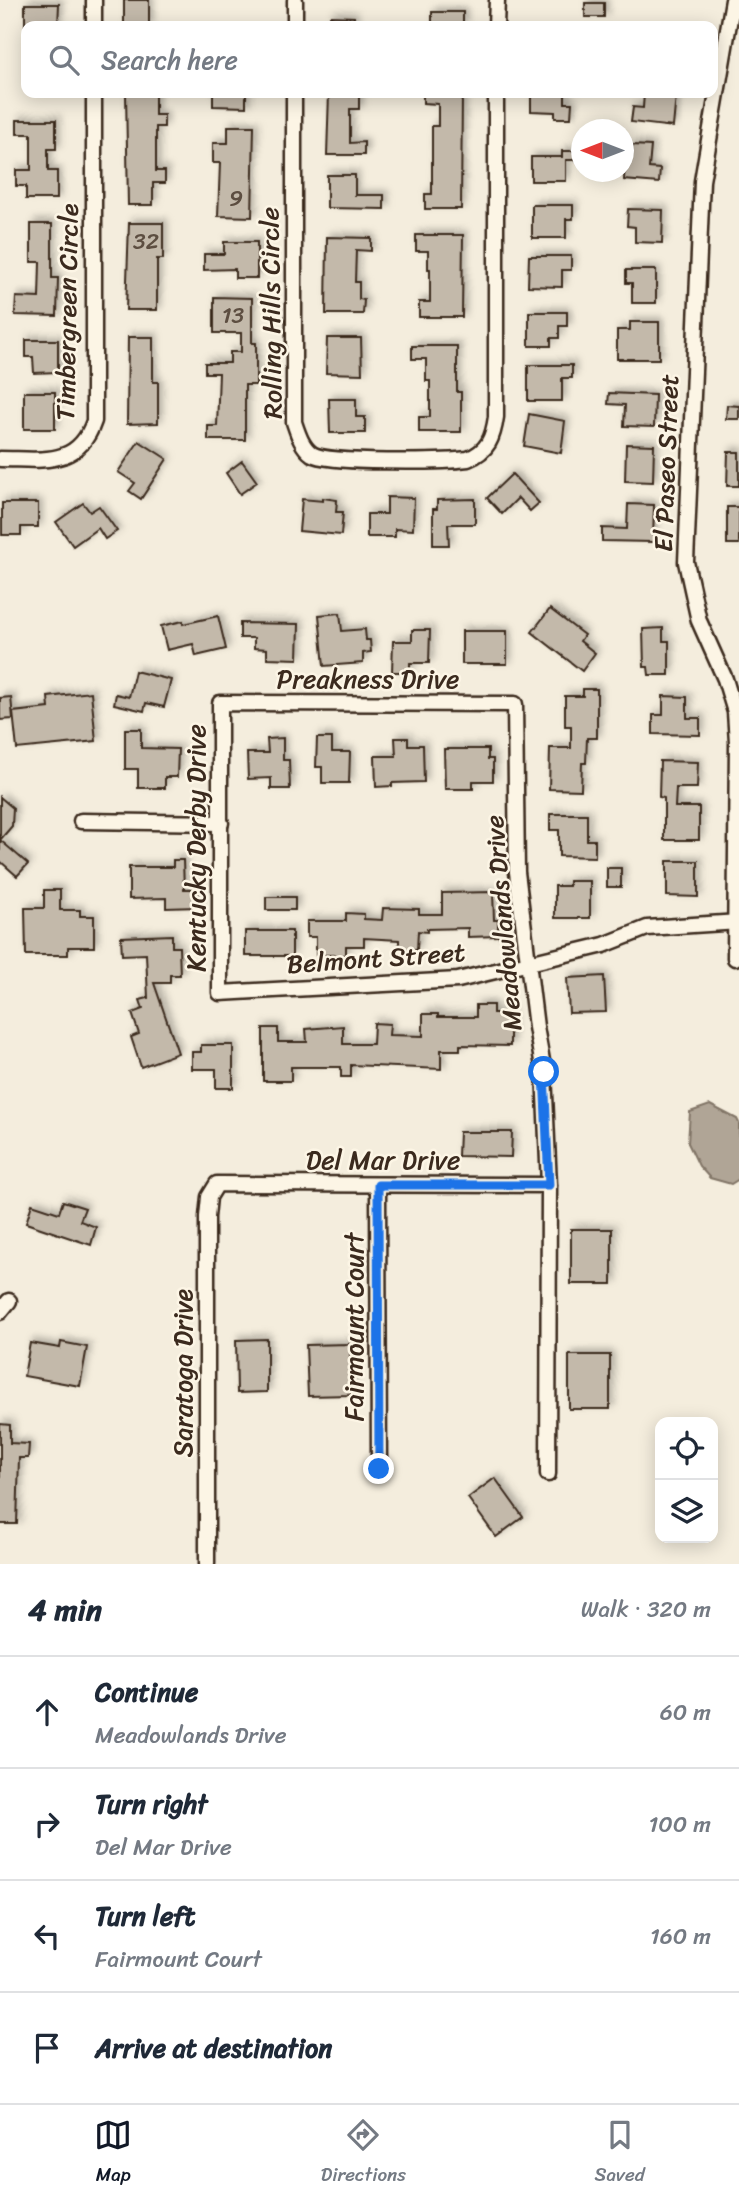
<!DOCTYPE html>
<meta charset="utf-8">
<style>
:root{--surface:#fff;--page:#f6f6f7;--text:#1f2937;--muted:#747a83;--line:#e0e1e3;--accent:#111827}
body{margin:0;font-family:Sriracha,sans-serif;background:var(--page);color:var(--text)}
.controls{position:absolute;right:21px;bottom:21px;display:grid;overflow:hidden;border-radius:14px;box-shadow:0 4px 18px #0003}
.controls button{width:63px;height:63px;display:grid;place-items:center;padding:0;border:0;border-bottom:2px solid var(--line);background:var(--surface);color:var(--text);font:35px sans-serif}
.compass{position:absolute;left:571px;top:119px;width:63px;height:63px;border-radius:50%;background:var(--surface);box-shadow:0 4px 18px #0003;rotate:270deg}
.stop{position:absolute;width:21px;height:21px;margin:-16px;border:5px solid #1a73e8;border-radius:50%;background:#fff}
.stop.end{background:#1a73e8;border-color:#fff;box-shadow:0 2px 7px #0008}
.list{margin:0;padding:0;list-style:none}
h2{display:flex;justify-content:space-between;align-items:center;height:91px;margin:0;padding:0 28px;font-size:30px}
h2 small{font-size:23px;font-weight:400;color:var(--muted)}
.list li{display:grid;grid-template-columns:46px 1fr auto;gap:21px;align-items:center;box-sizing:border-box;height:112px;padding:0 28px;border-top:2px solid var(--line)}
.list b{display:block;font-size:26px;white-space:nowrap}
.list p{margin:0;font-size:23px;white-space:nowrap;color:var(--muted)}
.list em{font-size:23px;font-style:normal;color:var(--muted)}
.icon{flex:none;width:38px;height:38px;fill:none;stroke:currentColor;stroke-width:2;stroke-linecap:round;stroke-linejoin:round}
.map{position:relative;flex:none;width:739px;height:1564px;overflow:hidden}
.search{position:absolute;background:var(--surface);box-shadow:0 4px 18px #0003;left:21px;right:21px;top:21px;height:77px;display:flex;align-items:center;gap:18px;box-sizing:border-box;padding:0 24px;border-radius:14px;color:var(--muted);font-size:26px}
.sheet{height:539px;background:var(--surface)}
nav{display:flex;justify-content:space-around;align-items:center;box-sizing:border-box;height:98px;border-top:2px solid var(--line);background:var(--surface);font-size:19px;color:var(--muted)}
nav a{display:grid;justify-items:center;gap:4px}
nav .on{color:var(--accent)}
.map>svg:first-child{display:block}
.water{fill:#b0a596;stroke:#817466;stroke-width:2}
.building{fill:#c3b9aa;stroke:#3b2a1e;stroke-width:2;filter:url(#shadow)}
.lines{fill:none;stroke-linecap:round;stroke-linejoin:round}
.minor-casing{stroke:#3b2a1e;stroke-width:19}
.minor{stroke:#fcf5e5;stroke-width:14}
.route{stroke:#1a73e8;stroke-width:9}
.labels{text-anchor:middle;dominant-baseline:central;stroke-width:5;stroke-linejoin:round;paint-order:stroke}
.number-label{font-size:23px;fill:#5d4e41}
.street-label{font-size:26px;fill:#3b2a1e;stroke:#fcf5e5}
</style>
<div class="map">
<svg width="739" height="1564" viewBox="0 0 739 1564">
<defs>
<filter id="shadow"><feDropShadow dx="3.5" dy="-3.5" stdDeviation="3.5" flood-color="#0004"/></filter>
</defs>
<rect width="100%" height="100%" fill="#f4eddd"/>
<filter id="ink" filterUnits="userSpaceOnUse"><feTurbulence type="fractalNoise" baseFrequency=".0143" numOctaves="2"/><feDisplacementMap in="SourceGraphic" scale="14" xChannelSelector="R" yChannelSelector="G"/><feConvolveMatrix kernelMatrix="1 2 1 2 8 2 1 2 1" color-interpolation-filters="sRGB"/></filter>
<g filter="url(#ink)">
<!-- water -->
<path class="water" d="M710,1105L737,1119L739,1123V1179L731,1184L710,1178L699,1166L688,1143L690,1112Z"/>
<!-- building -->
<g class="building">
<rect x="124" y="0" width="25" height="26"/>
<rect x="585" y="3" width="19" height="14"/>
<path d="M25,4H59L58,26H25Z"/>
<rect x="432" y="12" width="31" height="14"/>
<path d="M330,16L354,17V26H330Z"/>
<path d="M126,93H155V115H164V127H156V171H165V183H153V205H128Z"/>
<path d="M213,93H246V107L213,106Z"/>
<path d="M329,93H359V109H350V143L364,142V155H327Z"/>
<path d="M423,93H462L461,209H425V194H432V126H438V104L423,103Z"/>
<path d="M531,93H565V103H572L571,118H555V112L531,111Z"/>
<path d="M644,93L676,95L673,127L631,122L633,107L643,108Z"/>
<path d="M17,120H56V149H48V171H57V199H26V186H16V170H31V134H17Z"/>
<path d="M228,126H254L252,217L218,216L220,163H213V143H228Z"/>
<path d="M632,145L651,146L649,168L660,169L659,183L624,180L625,158L631,159Z"/>
<path d="M562,151H579V160H566V181H531V157H562Z"/>
<path d="M327,175H355V195H384V209L327,208Z"/>
<path d="M532,205H573V219H566V238H532Z"/>
<path d="M628,209L663,210L662,243L635,242V227L627,226Z"/>
<path d="M129,223H163V259H157V310H126Z"/>
<path d="M31,224H52V278H58L57,316L15,315L16,297L39,298L40,262H31Z"/>
<path d="M416,235H463L462,317H419V302H430V269H428V251H416Z"/>
<path d="M327,237L371,238V251L356,250L355,282H359V299L364,300L363,314H326Z"/>
<path d="M224,242H257V278H235V269L204,270V254H224Z"/>
<path d="M529,256H571V270H562V287L528,286Z"/>
<path d="M626,270H656V303H632V283H626Z"/>
<path d="M214,297L252,298V343H256V385H245V440H208V426H217L219,373H205V363H230V352H241V333H214Z"/>
<path d="M529,312H567V326H559V338H551V346H529Z"/>
<path d="M630,322H659V359H617V330H630Z"/>
<path d="M128,337H153V382H158V423L127,424Z"/>
<path d="M327,338H361L362,374L326,373Z"/>
<path d="M26,340H58V372L34,373L33,357H26Z"/>
<path d="M412,346H457V392H461V432H419V417H430V381H426V359H412Z"/>
<path d="M528,365H572V378H562V401H528Z"/>
<rect x="24" y="392" width="31" height="37"/>
<path d="M609,393L655,395L654,427L624,426L625,405L608,404Z"/>
<path d="M329,399H356V417H365V433H330Z"/>
<path d="M727,405L739,406V419H726Z"/>
<path d="M529,414L565,421L561,453L524,446Z"/>
<path d="M139,441L167,459L141,499L129,491L135,483L118,472Z"/>
<path d="M626,444L654,445L653,482L625,481Z"/>
<path d="M728,452H739V486H727Z"/>
<path d="M242,461L257,482L240,494L226,473Z"/>
<path d="M512,474L539,503L530,511L518,498L502,514L487,498Z"/>
<path d="M387,497L414,498L413,530L395,529V537H367V514H387Z"/>
<path d="M323,498L337,500L336,512H343L341,535L299,531L302,499L323,501Z"/>
<path d="M475,499V524H448L449,545H433V509H437V500Z"/>
<path d="M2,503H38V527H21V535H2Z"/>
<path d="M83,503L90,512L99,506L117,531L105,539L98,528L73,546L56,522Z"/>
<path d="M628,504L654,505L653,542L602,541V528L627,529Z"/>
<rect x="727" y="507" width="12" height="37"/>
<path d="M550,609L584,635L580,641L595,653L582,671L532,632Z"/>
<path d="M340,613L342,631L365,629L366,640H370L371,652L363,653V663L324,666L319,615Z"/>
<path d="M218,616L226,649L196,656L193,644L167,650L161,626L183,621V624Z"/>
<path d="M240,623L299,624L298,659L267,658V649L254,648V638H240Z"/>
<path d="M663,628V641H669V675H649L648,667H644L643,629Z"/>
<path d="M412,630H430L429,663H410V672H392L393,641H412Z"/>
<rect x="462" y="631" width="45" height="33"/>
<path d="M135,671L171,680L164,707L146,703L144,711L114,704L116,694L129,697Z"/>
<path d="M583,689H597V738H587L586,763H582L581,790L549,789L550,748H571V726H565V696H583Z"/>
<path d="M91,692L96,741L17,749L13,712L49,708L48,697Z"/>
<path d="M663,696L687,697V718H700V735L653,734V715H663Z"/>
<path d="M11,697L13,719L0,720V698Z"/>
<path d="M125,729H141V748L178,749L177,777H165V788H138V769H125Z"/>
<path d="M283,738V760H289L290,789H271V778L248,779L247,753H268L267,739Z"/>
<path d="M317,738H332V752H350L349,783H322V767H316Z"/>
<path d="M395,738H408V745H423L424,782L392,783V786L376,787L375,756H396Z"/>
<path d="M444,749H488V759H493V781H473V789H445Z"/>
<path d="M660,761L698,762L697,788H676L675,807H699V840H664V798L659,797Z"/>
<path d="M0,797L13,808L12,826L0,840L28,864L17,876L0,861Z"/>
<path d="M550,814H587V840H595V857L559,856V830H550Z"/>
<path d="M173,860H183L184,889H198V907L166,908V898L129,899V867H173Z"/>
<path d="M667,861H698V897L667,896Z"/>
<rect x="607" y="868" width="14" height="19"/>
<path d="M569,881H590V918H555V886H569Z"/>
<path d="M44,890H60V910H80V916H94V947H68V955H26L25,908H44Z"/>
<path d="M493,892L494,920H498V936L468,937V928L427,929V932L418,931L417,950L399,949V940L364,938V946H346V955H316V937H307V921H346V913L364,914V919L382,920L383,908L419,909V914H442V893Z"/>
<rect x="266" y="897" width="29" height="13"/>
<rect x="245" y="931" width="47" height="25"/>
<path d="M172,935V947H179L180,975H170V983H154L178,1053L141,1067L131,1037L139,1034L132,1013L143,1009L140,1000L148,998L146,954L122,955L121,937Z"/>
<path d="M604,976L606,1012L569,1013L567,978Z"/>
<path d="M476,1005H493V1013H510V1046L460,1045V1050H441V1069L351,1065V1077H341V1067H291V1081H263V1028H278V1042H307L306,1029L343,1026V1044H373L374,1023L390,1024L389,1035L423,1036V1014H438V1017H476Z"/>
<path d="M201,1045H233V1088H216V1069H192V1052H201Z"/>
<path d="M459,1132H512L511,1157L458,1156Z"/>
<path d="M63,1201L85,1208L80,1221L96,1227L91,1245L26,1223L32,1204L59,1213Z"/>
<rect x="571" y="1229" width="41" height="55"/>
<path d="M267,1339V1392L237,1393L236,1340Z"/>
<path d="M61,1342L87,1347L80,1386L24,1376L30,1343L60,1348Z"/>
<path d="M350,1344L351,1395L308,1396L306,1345Z"/>
<rect x="569" y="1355" width="41" height="54"/>
<path d="M0,1424L10,1425V1443L29,1444L28,1458H19L17,1524H0Z"/>
<path d="M495,1478L523,1517L496,1537L468,1498Z"/>
</g>
<g class="lines">
<!-- minor casing -->
<g class="minor-casing">
<g id="minor">
<path d="M94,0V26"/>
<path d="M733,0L702,181L686,562L699,621L725,679L735,712L737,742L735,958"/>
<path d="M295,26V0"/>
<path d="M496,26L497,0"/>
<path d="M294,93V422C298,434 302,447 312,454C327,464 446,462 468,459C488,451 493,438 496,417V93"/>
<path d="M0,459C41,459 78,468 94,421V93"/>
<path d="M81,821L221,823"/>
<path d="M378,1185L379,1469"/>
<path d="M0,1312L9,1301"/>
<path d="M548,1474L549,1185L544,1072L536,1027L517,872L515,704L220,703V993L458,980L604,945L647,928L739,922"/>
<path d="M207,1564V1217L209,1197L217,1184L549,1185"/>
</g>
</g>
<!-- minor -->
<use href="#minor" class="minor"/>
</g>
</g>
<g class="lines" filter="url(#ink)">
<!-- route -->
<path class="route" d="M379,1469L378,1185H549L544,1072"/>
</g>
<g class="labels">
<!-- number labels -->
<g class="number-label">
<text x="236" y="198">9</text>
<text x="146" y="241">32</text>
<text x="233" y="315">13</text>
</g>
<!-- street labels -->
<g class="street-label">
<text transform="translate(67 312) rotate(-89)">Timbergreen Circle</text>
<text transform="translate(271 313) rotate(-91)">Rolling Hills Circle</text>
<text transform="translate(666 463) rotate(-88)">El Paseo Street</text>
<text x="368" y="679">Preakness Drive</text>
<text transform="translate(196 848) rotate(-90)">Kentucky Derby Drive</text>
<text transform="translate(503 923) rotate(-95)">Meadowlands Drive</text>
<text transform="translate(376 958) rotate(-4)">Belmont Street</text>
<text x="383" y="1160">Del Mar Drive</text>
<text transform="translate(354 1327) rotate(-90)">Fairmount Court</text>
<text transform="translate(183 1373) rotate(-90)">Saratoga Drive</text>
</g>
</g>
</svg>
<div class="controls">
<button><svg class="icon" aria-label="locate" viewBox="0 0 24 24"><circle cx="12" cy="12" r="6"/><path d="M12 2v4M12 18v4M2 12h4M18 12h4"/></svg></button>
<button><svg class="icon" aria-label="layers" viewBox="0 0 24 24"><path d="M12 4l9 5-9 5-9-5zM3 14l9 5 9-5"/></svg></button>
</div>
<svg class="compass" viewBox="-18 -18 36 36"><path d="M0-13l5 13h-10z" fill="#e53935"/><path d="M0 13l5-13h-10z" fill="#747a83"/></svg>
<div class="stop" style="left:544px;top:1072px"></div>
<div class="stop end" style="left:379px;top:1469px"></div>
<div class="search"><svg class="icon" aria-label="search" viewBox="0 0 24 24"><circle cx="10" cy="10" r="6"/><path d="M15 15l6 6"/></svg>Search here</div>
</div>
<section class="sheet">
<h2>4 min<small>Walk · 320 m</small></h2>
<ul class="list">
<li><svg class="icon" aria-label="ahead" viewBox="0 0 24 24"><path d="M12 20V5M6 11l6-6 6 6"/></svg><div><b>Continue</b><p>Meadowlands Drive</p></div><em>60 m</em></li>
<li><svg class="icon" aria-label="right" viewBox="0 0 24 24"><path d="M7 20v-9h11M14 6l5 5-5 5"/></svg><div><b>Turn right</b><p>Del Mar Drive</p></div><em>100 m</em></li>
<li><svg class="icon" aria-label="left" viewBox="0 0 24 24"><path d="M17 20v-9H6M10 6l-5 5 5 5"/></svg><div><b>Turn left</b><p>Fairmount Court</p></div><em>160 m</em></li>
<li><svg class="icon" aria-label="arrive" viewBox="0 0 24 24"><path d="M6 21V4h12l-3 4 3 4H6"/></svg><div><b>Arrive at destination</b></div></li>
</ul>
</section>
<nav>
<a class="on"><svg class="icon" aria-label="map" viewBox="0 0 24 24"><path d="M3 6l6-2 6 2 6-2v14l-6 2-6-2-6 2zM9 4v14M15 6v14"/></svg>Map</a>
<a><svg class="icon" aria-label="directions" viewBox="0 0 24 24"><path d="M12 3l9 9-9 9-9-9zM9 14v-3h6M13 9l2 2-2 2"/></svg>Directions</a>
<a><svg class="icon" aria-label="saved" viewBox="0 0 24 24"><path d="M7 4h10v16l-5-4-5 4z"/></svg>Saved</a>
</nav>
